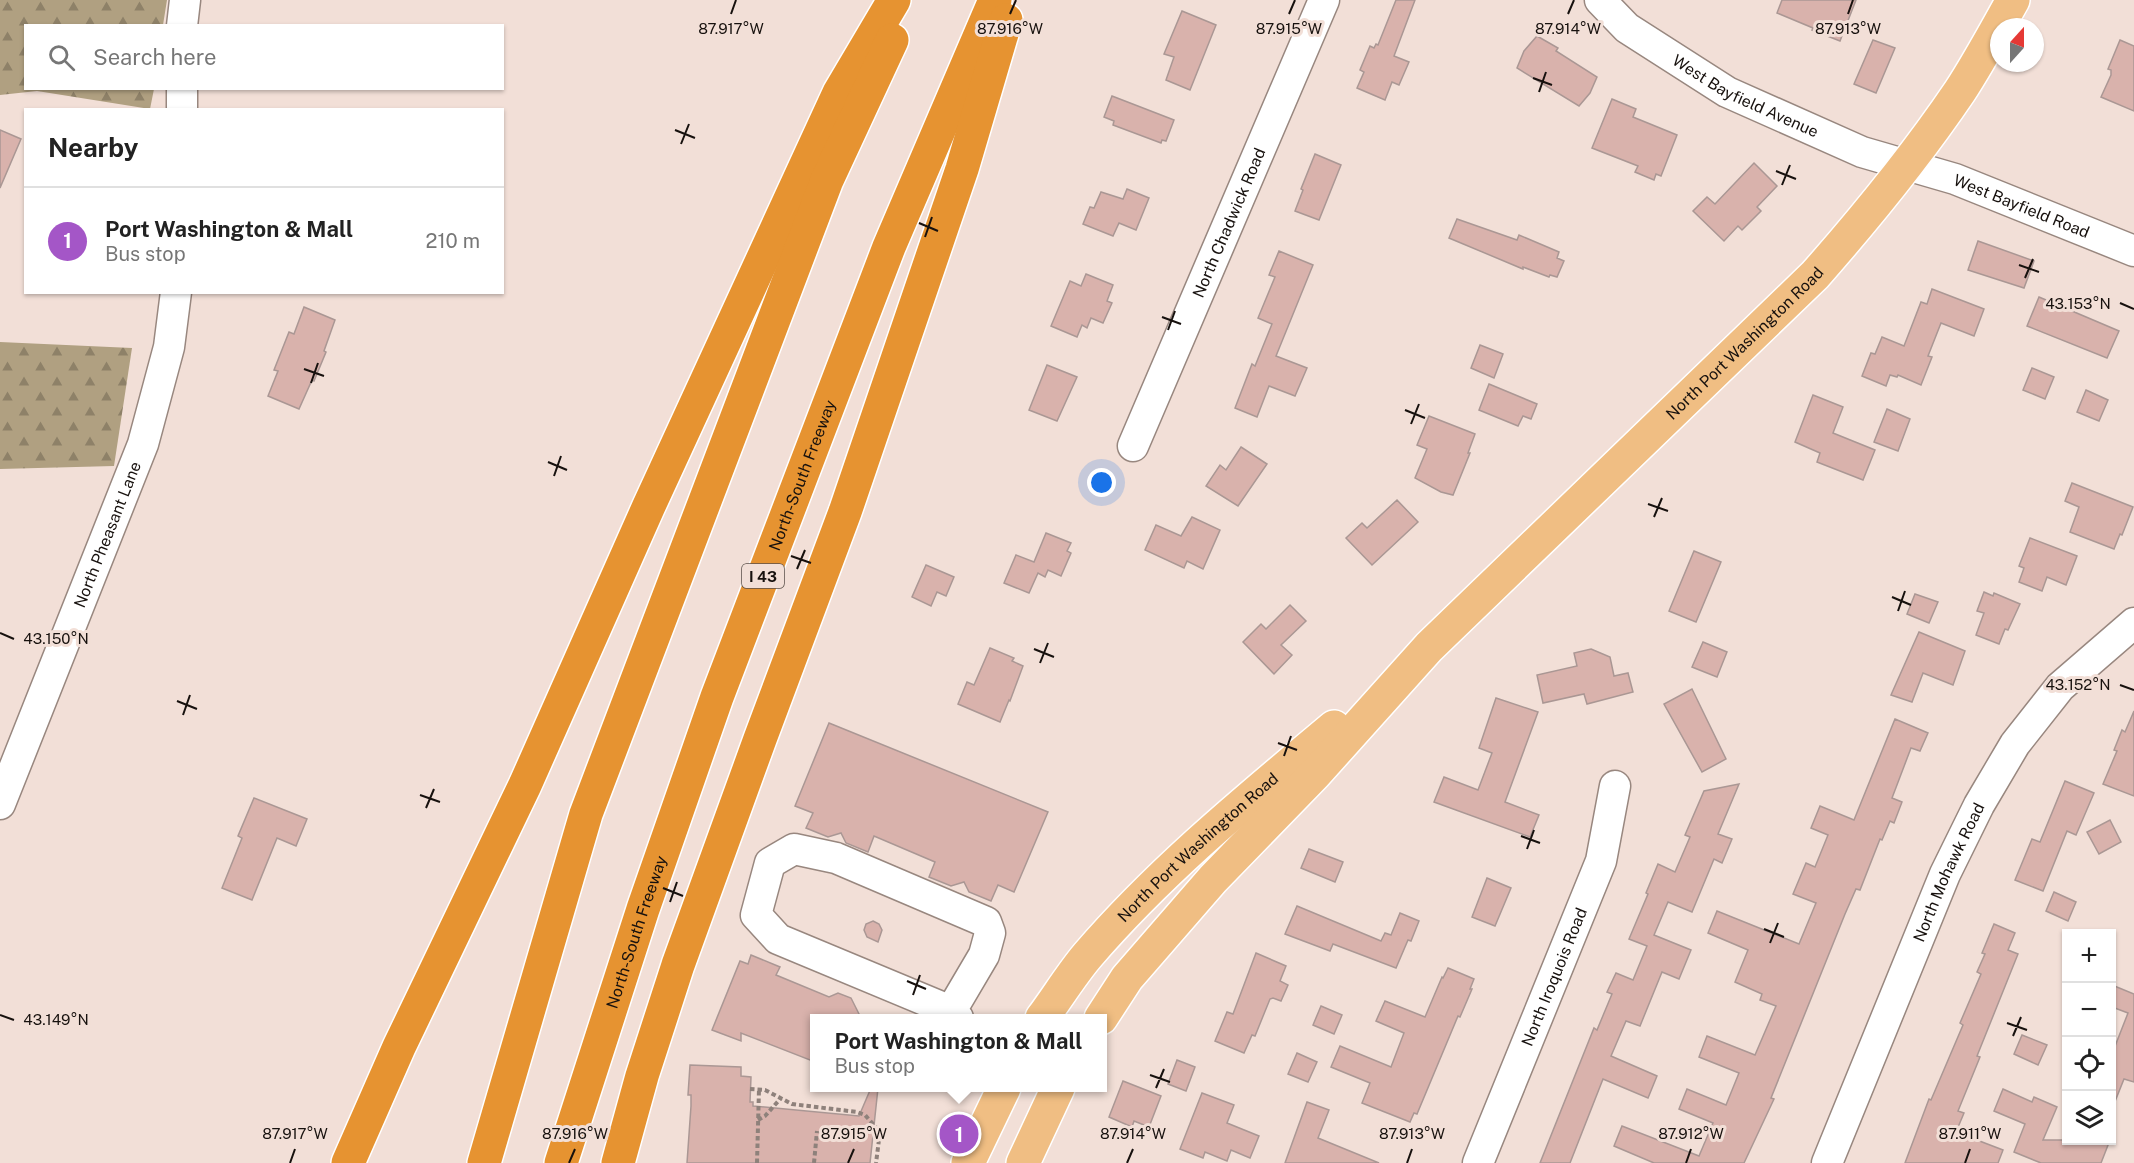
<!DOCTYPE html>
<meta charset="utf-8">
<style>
:root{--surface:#fff;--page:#f6f6f6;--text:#222;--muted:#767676;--line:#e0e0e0;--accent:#a456c7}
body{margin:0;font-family:"Public Sans",sans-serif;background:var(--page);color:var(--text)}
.controls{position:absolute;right:18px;bottom:18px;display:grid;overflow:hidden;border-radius:0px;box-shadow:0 2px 4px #0004}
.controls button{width:54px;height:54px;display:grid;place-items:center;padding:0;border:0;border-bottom:2px solid var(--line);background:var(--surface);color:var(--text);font:30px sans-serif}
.compass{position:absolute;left:1990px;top:18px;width:54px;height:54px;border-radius:50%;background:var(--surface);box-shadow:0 2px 4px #0004;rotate:21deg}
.you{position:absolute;left:1102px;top:483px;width:21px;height:21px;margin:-15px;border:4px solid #fff;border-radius:50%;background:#1a73e8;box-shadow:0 0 0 9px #1a73e833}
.badge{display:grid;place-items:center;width:39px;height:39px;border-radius:50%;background:var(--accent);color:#fff;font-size:20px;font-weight:700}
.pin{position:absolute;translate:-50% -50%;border:3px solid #fff;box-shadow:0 2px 6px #0006}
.popup{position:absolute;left:810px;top:1014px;width:297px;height:78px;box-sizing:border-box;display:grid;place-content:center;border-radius:0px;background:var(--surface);filter:drop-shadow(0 2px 4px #0005);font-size:20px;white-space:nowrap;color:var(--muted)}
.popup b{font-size:22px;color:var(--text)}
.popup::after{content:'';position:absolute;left:50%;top:100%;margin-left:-12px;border:12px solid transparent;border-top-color:var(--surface)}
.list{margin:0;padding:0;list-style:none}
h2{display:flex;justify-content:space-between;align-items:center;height:78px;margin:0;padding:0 24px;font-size:26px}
h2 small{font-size:20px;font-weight:400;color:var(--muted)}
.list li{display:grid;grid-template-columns:39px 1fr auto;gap:18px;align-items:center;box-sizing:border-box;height:108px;padding:0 24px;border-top:2px solid var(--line)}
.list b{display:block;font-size:22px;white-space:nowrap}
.list p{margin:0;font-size:20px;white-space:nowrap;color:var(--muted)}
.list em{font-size:20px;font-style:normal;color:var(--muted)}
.icon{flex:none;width:33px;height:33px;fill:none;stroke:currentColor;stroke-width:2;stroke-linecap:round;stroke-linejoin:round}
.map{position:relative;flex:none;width:2134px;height:1163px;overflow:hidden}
.search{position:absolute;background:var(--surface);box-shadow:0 2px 4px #0004;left:24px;top:24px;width:480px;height:66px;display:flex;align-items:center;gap:15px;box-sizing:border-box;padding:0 21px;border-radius:0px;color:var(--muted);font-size:22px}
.panel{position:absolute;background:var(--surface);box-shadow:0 2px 4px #0004;left:24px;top:108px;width:480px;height:186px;border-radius:0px}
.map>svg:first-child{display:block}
.forest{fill:url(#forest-firs)}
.building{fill:#d9b2ac;stroke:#aa9794;stroke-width:1.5}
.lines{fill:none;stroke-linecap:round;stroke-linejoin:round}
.minor-casing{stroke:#98877f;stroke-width:33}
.major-casing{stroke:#fff;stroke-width:36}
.highway-casing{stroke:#fff;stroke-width:36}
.path{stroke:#8e817b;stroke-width:4;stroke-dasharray:4.5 3;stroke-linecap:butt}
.minor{stroke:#fff;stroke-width:30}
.major{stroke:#f0be83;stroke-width:33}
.highway{stroke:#e69331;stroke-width:33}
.ticks{fill:none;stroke:#17110e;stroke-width:2}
.labels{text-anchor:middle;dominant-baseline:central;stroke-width:6;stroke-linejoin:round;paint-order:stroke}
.shield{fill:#f2dfd7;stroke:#594f4a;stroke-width:1.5}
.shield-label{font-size:15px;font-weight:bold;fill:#17110e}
.street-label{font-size:16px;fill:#17110e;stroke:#f2dfd7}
.ticks-label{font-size:15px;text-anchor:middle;fill:#17110e;stroke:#f2dfd7;stroke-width:6;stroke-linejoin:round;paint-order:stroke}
</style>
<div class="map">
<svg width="2134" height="1163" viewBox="0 0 2134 1163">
<defs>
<pattern id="forest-firs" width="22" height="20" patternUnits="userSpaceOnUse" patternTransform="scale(1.5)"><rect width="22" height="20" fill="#b0a081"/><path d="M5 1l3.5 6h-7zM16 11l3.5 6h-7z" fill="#8e8168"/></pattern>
</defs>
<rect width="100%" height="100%" fill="#f2dfd7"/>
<!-- forest -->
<g class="forest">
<path d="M0,0H167L163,25L26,26V88L154,89L150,109L37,91L0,95Z"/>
<path d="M0,342L132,348L114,466L0,469Z"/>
</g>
<!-- building -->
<g class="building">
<path d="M1396,0H1415L1394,56L1409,62L1399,85L1392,82L1385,100L1357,88L1364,72L1360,70L1370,46L1374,48L1376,44L1378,45Z"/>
<path d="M1782,0H1856L1840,41L1812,30L1813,28L1777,13Z"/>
<path d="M1182,11L1216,25L1190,90L1166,80L1174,57L1164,54Z"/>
<path d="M1537,36L1558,48L1556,51L1597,77L1590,93L1579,106L1517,68L1524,51Z"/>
<path d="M1873,40L1895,48L1876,93L1854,84Z"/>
<path d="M2120,40L2134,46V111L2101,97L2111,75V70L2108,69Z"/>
<path d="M1112,96L1174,120L1166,141L1162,140L1161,143L1113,125L1114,121L1104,117Z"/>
<path d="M1612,99L1636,109L1633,117L1677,135L1661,176L1656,174L1654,180L1635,172L1638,166L1592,148Z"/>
<path d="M0,130L21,139L0,188Z"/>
<path d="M1315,154L1341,165L1319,220L1295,211L1303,190L1301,189Z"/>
<path d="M1754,163L1777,186L1757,207L1761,211L1742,230L1738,226L1724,241L1693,211L1707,197L1715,204Z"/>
<path d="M1127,189L1149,198L1136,230L1119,223L1113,236L1083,224L1090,207L1094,208L1101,192L1123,199Z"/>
<path d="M1457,219L1517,240L1519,235L1559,252L1557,258L1564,261L1557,277L1550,275L1549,277L1523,267V269L1449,238Z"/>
<path d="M1978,241L2034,261L2024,288L1968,270Z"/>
<path d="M1279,251L1313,265L1276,356L1307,368L1295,396L1269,386L1257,417L1235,408L1252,364L1255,366L1272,324L1258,318L1275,277L1269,275Z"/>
<path d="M1086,274L1113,285L1107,301L1112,303L1103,323L1091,318L1087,328L1082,325L1077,337L1051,326L1070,281L1081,286Z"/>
<path d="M1932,289L1984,309L1974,336L1941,323L1928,356L1932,357L1921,385L1898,375L1897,377L1890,375L1886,386L1862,376L1871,353L1875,354L1882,337L1904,346L1921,302L1927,304Z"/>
<path d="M2039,297L2119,331L2107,358L2027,326Z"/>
<path d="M304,307L335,320L324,351L326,352L314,381L312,380L299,409L268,396L278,371L274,370L289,332L294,334Z"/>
<path d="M1480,345L1503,354L1494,378L1471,368Z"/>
<path d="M1047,365L1077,377L1057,421L1029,410Z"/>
<path d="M2032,368L2054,377L2045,399L2023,390Z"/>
<path d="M1489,384L1537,404L1531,419L1523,416L1518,426L1479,410Z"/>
<path d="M2086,390L2108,400L2099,421L2077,412Z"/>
<path d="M1813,395L1843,407L1833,433L1875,450L1863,480L1817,462L1820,453L1795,442Z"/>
<path d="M1887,409L1910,419L1898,451L1874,442Z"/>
<path d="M1429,416L1475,434L1468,453H1470L1453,495L1441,492L1415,478L1427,449L1417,445Z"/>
<path d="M1241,447L1267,464L1238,506L1206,486L1220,465L1226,470Z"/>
<path d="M2072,483L2133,507L2122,535L2120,534L2114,549L2070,532L2079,507L2065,501Z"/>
<path d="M1397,500L1418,522L1372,565L1346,538L1362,523L1367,528Z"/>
<path d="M1192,517L1220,530L1203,569L1187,561L1184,568L1145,550L1156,525L1181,536Z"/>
<path d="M1046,533L1071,543L1067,551L1071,553L1061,576L1048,570L1045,577L1038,573L1029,593L1004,583L1016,555L1034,562Z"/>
<path d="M2030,538L2077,556L2066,585L2047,577L2042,591L2019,582L2024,568L2019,566Z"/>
<path d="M1694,551L1721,562L1696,622L1669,611Z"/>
<path d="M926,565L954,577L946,596L937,592L931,606L912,597Z"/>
<path d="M1984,592L1993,596L1994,593L2020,604L2008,630L2005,629L1999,644L1976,635L1984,613L1977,611Z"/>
<path d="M1915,594L1938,602L1929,623L1907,614Z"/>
<path d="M1290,605L1306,621L1281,645L1292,655L1274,674L1243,642L1261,624L1266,629Z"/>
<path d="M1919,632L1965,651L1953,685L1923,673L1912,702L1891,695Z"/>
<path d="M1703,642L1727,652L1717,677L1692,667Z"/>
<path d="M990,648L1014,658L1012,661L1023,666L1010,701L1009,700L1000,722L958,704L967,682L974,685Z"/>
<path d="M1591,649L1610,657L1614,676L1628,673L1633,692L1587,704L1584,694L1543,703L1537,675L1577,666L1574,653Z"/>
<path d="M1692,689L1726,759L1702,772L1664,704Z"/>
<path d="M1496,698L1538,712L1505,802L1539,815L1530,837L1434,802L1444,777L1478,790L1492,753L1479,748Z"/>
<path d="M2134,711V796L2103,784L2117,751L2114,750L2122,730L2125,732Z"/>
<path d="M1895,719L1928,733L1920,751L1911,748L1892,798L1902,802L1894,823L1890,821L1882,840L1880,839L1860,890L1856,889L1845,914L1771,1098L1774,1099L1744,1163H1654L1614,1146L1622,1126L1699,1156L1713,1123L1679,1109L1687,1089L1726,1105L1739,1073L1699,1057L1707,1036L1755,1055L1776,1006L1760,1000L1762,994L1735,982L1748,950L1708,933L1717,911L1799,944L1816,903L1793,894L1806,863L1815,867L1828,835L1811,828L1820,806L1854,820Z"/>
<path d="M829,723L1048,812L1014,892L998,885L991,901L969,892L964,882L951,886L929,877L935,862L874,836L868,852L846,843L841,833L828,837L806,828L813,813L795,806Z"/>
<path d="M2065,781L2094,793L2076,835L2067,831L2043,891L2015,880L2032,839L2040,842Z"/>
<path d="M1739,784L1718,834L1732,839L1722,863L1714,859L1692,912L1668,902L1654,935L1691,950L1679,979L1662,972L1640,1026L1626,1021L1611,1056L1657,1076L1648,1098L1603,1079L1570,1163H1540L1594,1028L1597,1030L1612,994L1607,992L1616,973L1633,980L1647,946L1629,939L1648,894L1646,893L1658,864L1675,872L1690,837L1685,835L1704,791Z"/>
<path d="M254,798L307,819L296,846L277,838L252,900L222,888L242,838L238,836Z"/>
<path d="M2110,820L2121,842L2099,854L2087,832Z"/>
<path d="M1309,849L1343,862L1335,882L1301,868Z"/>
<path d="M1487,878L1511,888L1495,926L1472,917Z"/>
<path d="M2054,892L2076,902L2068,921L2046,911Z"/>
<path d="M1297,906L1381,941L1385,933L1391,935L1400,913L1419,921L1411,941L1408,940L1396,968L1333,944L1330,951L1285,934Z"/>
<path d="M873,921L879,924L882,930L878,942L867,937L864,930L866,924Z"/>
<path d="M1994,924L2015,933L2008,950L2018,954L1977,1056L1980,1057L1958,1111L1964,1113L1956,1132L2003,1150L1998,1163H1905L1929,1099L1931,1100L1963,1025L1960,1023L1981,974L1977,972L1985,954L1982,953Z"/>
<path d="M1256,953L1286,966L1280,981L1288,985L1281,1001L1273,998L1270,999L1255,1036L1252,1035L1244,1053L1215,1041L1227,1012L1233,1014Z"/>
<path d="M751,955L780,967L776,975L829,997L838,993L851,998L861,1018H815V1062L741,1033V1041L712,1030L740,961L748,964Z"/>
<path d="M1448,968L1474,979L1470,989H1472L1460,1017L1458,1016L1417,1114L1414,1113L1410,1122L1362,1103L1370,1083L1331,1067L1340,1046L1391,1067L1404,1033L1376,1021L1385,1001L1425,1017L1442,977L1443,978Z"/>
<path d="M2112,985L2134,994V1082L2124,1079L2112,1109V1054L2128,1013L2112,1007Z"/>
<path d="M1321,1006L1342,1015L1334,1034L1313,1025Z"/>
<path d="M2022,1035L2047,1045L2038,1065L2014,1054Z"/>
<path d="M1297,1053L1317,1062L1308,1082L1288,1074Z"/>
<path d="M1177,1060L1195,1067L1186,1091L1168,1084Z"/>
<path d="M690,1065L741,1067V1076L751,1077L750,1102H753V1106L859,1116L871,1088H878L870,1163H687L691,1106V1095H688Z"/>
<path d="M1123,1081L1161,1096L1149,1127L1134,1121L1132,1127L1109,1117Z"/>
<path d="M2003,1089L2032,1102L2034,1097L2057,1107L2043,1140H2110L2101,1163H2041L2014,1152L2025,1124L1994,1111Z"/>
<path d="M1202,1093L1234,1105L1227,1123L1259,1136L1250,1158L1231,1150L1227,1161L1205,1152L1203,1158L1180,1149Z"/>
<path d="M1307,1102L1329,1110L1318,1138L1379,1163H1285Z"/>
</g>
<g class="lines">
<!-- minor casing -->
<g class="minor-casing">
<g id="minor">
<path id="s1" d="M1600,0L1627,28L1727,92L1862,152L1955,179L2134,251"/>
<path d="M182,26L185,0"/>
<path d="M182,88V110"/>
<path id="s2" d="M1133,446L1324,0"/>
<path id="s3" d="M0,804L143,444L169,347L176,292"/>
<path d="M951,1011L984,955L990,933L986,922L836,858L794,849L770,863L756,915L778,939L951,1011L958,1018"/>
<path id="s4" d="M1478,1163L1601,861L1615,786"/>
<path id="s5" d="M1827,1163L1945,874L1979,805L2015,744L2060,687L2134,623"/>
</g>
</g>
<!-- major casing -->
<g class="major-casing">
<g id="major">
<path id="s6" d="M1042,1018C1057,998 1071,975 1087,956C1160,871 1248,799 1334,727"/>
<path id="s7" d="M1101,1018L1127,978L1213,879L1315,774L1429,647L1815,275C1867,216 1916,156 1960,91C1979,62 1996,30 2013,0"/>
<path d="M968,1163L1004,1088"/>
<path d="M1023,1163L1058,1088"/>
</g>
</g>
<!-- highway casing -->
<g class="highway-casing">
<g id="highway">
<path d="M348,1163L399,1047L525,785L648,508L839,93L894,0"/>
<path d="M484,1163L586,814L827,180L892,40"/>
<path id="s8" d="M561,1163L643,909L717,697L889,247L995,0"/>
<path d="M618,1163L642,1076L678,965L760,739L845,512L962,169L1006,20"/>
</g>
</g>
<!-- path -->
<g class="path">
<path d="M750,1089L765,1090L792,1104L857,1112L865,1115L880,1132L876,1163"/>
<path d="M758,1120L765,1116L781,1098"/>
<path d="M757,1163L759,1089"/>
<path d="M814,1163L817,1131"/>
</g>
<!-- minor -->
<use href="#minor" class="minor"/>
<!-- major -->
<use href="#major" class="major"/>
<!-- highway -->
<use href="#highway" class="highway"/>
</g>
<!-- ticks -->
<path class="ticks" d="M731,14L736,0M1010,14L1016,0M1289,14L1295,0M1568,14L1574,0M1848,14L1853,0M1533,78L1552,85M1539,92L1546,72M675,130L695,138M681,144L689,124M1776,171L1796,179M1782,185L1790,165M919,223L938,231M925,237L932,217M2019,265L2039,272M2025,278L2033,259M2120,303L2134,309M1162,317L1181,324M1168,330L1175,311M304,369L324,376M311,383L318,363M1405,410L1425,418M1411,424L1419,404M548,462L567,470M554,476L561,456M1648,504L1668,511M1654,517L1662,498M791,556L811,563M797,569L805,550M1892,597L1911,605M1898,611L1905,591M0,633L14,639M1034,649L1054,657M1040,663L1048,643M2120,685L2134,690M177,701L197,709M183,715L190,695M1278,743L1297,750M1284,756L1291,736M420,795L440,802M426,808L434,789M1521,836L1540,843M1527,849L1534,830M663,888L683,896M670,902L677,882M1764,929L1784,937M1770,943L1778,923M907,981L926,989M913,995L920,975M0,1015L14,1020M2007,1023L2027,1030M2013,1036L2021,1017M1150,1075L1170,1082M1156,1088L1164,1069M290,1163L295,1149M569,1163L575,1149M848,1163L854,1149M1127,1163L1133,1149M1407,1163L1412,1149M1686,1163L1691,1149M1965,1163L1970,1149"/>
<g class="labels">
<!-- shield labels -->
<rect class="shield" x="742" y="564" width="42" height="24" rx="4.5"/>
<g class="shield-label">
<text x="763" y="576">I 43</text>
</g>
<!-- street labels -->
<g class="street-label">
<text stroke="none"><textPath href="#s1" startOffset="176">West Bayfield Avenue</textPath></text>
<text stroke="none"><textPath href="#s1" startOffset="474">West Bayfield Road</textPath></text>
<text stroke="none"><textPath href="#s2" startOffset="243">North Chadwick Road</textPath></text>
<text stroke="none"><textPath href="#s7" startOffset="934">North Port Washington Road</textPath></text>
<text stroke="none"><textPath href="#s8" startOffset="729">North-South Freeway</textPath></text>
<text stroke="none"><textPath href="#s3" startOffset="290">North Pheasant Lane</textPath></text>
<text stroke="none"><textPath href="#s6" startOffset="232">North Port Washington Road</textPath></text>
<text stroke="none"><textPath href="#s5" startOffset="315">North Mohawk Road</textPath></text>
<text stroke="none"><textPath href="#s8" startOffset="243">North-South Freeway</textPath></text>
<text stroke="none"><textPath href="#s4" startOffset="201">North Iroquois Road</textPath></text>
</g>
</g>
<g class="ticks-label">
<text x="1848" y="34">87.913°W</text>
<text x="731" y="34">87.917°W</text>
<text x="1010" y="34">87.916°W</text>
<text x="1289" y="34">87.915°W</text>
<text x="1568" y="34">87.914°W</text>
<text x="2078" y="309">43.153°N</text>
<text x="56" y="644">43.150°N</text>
<text x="2078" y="690">43.152°N</text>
<text x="56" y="1025">43.149°N</text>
<text x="295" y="1139">87.917°W</text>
<text x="575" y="1139">87.916°W</text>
<text x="854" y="1139">87.915°W</text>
<text x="1133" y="1139">87.914°W</text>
<text x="1412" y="1139">87.913°W</text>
<text x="1691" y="1139">87.912°W</text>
<text x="1970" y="1139">87.911°W</text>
</g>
</svg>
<div class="controls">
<button>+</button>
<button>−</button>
<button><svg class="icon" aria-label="locate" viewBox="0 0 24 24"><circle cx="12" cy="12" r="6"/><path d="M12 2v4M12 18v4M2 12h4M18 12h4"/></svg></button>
<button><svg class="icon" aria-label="layers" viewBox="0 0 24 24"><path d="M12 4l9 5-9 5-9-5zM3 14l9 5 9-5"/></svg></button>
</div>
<svg class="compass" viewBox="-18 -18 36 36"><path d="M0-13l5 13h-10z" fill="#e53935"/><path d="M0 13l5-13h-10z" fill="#767676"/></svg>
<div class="you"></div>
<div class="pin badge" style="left:959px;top:1134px">1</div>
<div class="popup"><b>Port Washington &amp; Mall</b>Bus stop</div>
<div class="search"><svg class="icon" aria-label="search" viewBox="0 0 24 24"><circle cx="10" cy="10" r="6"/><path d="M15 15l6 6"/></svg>Search here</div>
<section class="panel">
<h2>Nearby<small></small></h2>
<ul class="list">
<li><span class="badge">1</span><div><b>Port Washington &amp; Mall</b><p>Bus stop</p></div><em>210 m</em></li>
</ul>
</section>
</div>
